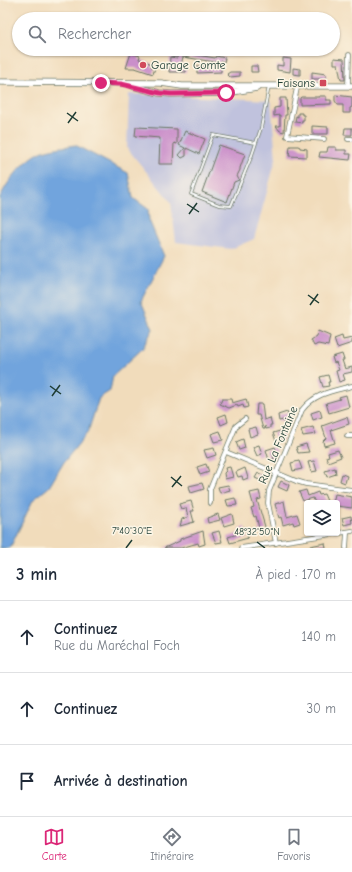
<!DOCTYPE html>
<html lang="fr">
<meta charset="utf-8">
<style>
:root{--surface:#fff;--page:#f2f2f3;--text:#1f2937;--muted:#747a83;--line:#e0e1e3;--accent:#db2777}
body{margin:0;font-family:"Comic Neue",sans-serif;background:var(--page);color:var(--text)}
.controls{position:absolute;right:12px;bottom:12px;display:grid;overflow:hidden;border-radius:4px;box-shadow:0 1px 3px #0004}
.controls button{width:36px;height:36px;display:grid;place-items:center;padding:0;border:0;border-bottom:1px solid var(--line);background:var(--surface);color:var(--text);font:20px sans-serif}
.stop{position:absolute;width:12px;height:12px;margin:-9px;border:3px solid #db2777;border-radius:50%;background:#fff}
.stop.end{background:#db2777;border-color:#fff;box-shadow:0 1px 4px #0008}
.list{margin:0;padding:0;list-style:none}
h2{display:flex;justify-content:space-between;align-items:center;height:52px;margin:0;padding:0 16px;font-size:17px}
h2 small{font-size:13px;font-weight:400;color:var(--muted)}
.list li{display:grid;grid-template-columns:26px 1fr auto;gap:12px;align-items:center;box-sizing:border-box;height:72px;padding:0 16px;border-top:1px solid var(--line)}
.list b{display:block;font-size:15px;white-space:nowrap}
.list p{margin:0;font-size:13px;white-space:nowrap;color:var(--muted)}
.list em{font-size:13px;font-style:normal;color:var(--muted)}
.icon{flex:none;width:22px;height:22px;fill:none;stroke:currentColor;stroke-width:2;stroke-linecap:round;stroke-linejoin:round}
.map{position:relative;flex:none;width:352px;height:548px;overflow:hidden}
.search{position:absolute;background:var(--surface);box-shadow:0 1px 3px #0004;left:12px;right:12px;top:12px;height:44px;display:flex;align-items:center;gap:10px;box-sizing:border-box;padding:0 14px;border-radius:22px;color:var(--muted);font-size:15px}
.sheet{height:268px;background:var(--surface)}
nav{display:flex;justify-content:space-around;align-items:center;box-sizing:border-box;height:56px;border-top:1px solid var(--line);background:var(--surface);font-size:11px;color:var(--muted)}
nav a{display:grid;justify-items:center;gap:2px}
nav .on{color:var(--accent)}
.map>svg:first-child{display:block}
.industrial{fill:#c0c2dd}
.water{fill:#71a4dd;stroke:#487088}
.building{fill:#ca8fca}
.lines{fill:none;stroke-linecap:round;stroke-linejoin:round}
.lane-casing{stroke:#687563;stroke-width:3.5}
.street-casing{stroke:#687563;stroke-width:5.5}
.secondary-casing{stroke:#687563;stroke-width:7}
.lane{stroke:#fff;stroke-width:2}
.street{stroke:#fff;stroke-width:4}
.secondary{stroke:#fff;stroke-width:5.5}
.route{stroke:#db2777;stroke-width:5}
.ticks{fill:none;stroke:#1f3d34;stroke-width:1.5}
.poi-dot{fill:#d1495b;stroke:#fcf5e5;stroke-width:1.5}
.labels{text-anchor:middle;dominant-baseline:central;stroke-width:3;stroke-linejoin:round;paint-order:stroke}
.poi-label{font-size:12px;fill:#1f3d34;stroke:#fcf5e5;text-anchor:start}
.street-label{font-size:12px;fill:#1f3d34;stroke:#fcf5e5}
.ticks-label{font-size:10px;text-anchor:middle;fill:#1f3d34;stroke:#fcf5e5;stroke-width:3;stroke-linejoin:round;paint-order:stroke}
</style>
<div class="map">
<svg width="352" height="548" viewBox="0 0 352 548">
<rect width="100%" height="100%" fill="#fcf5e5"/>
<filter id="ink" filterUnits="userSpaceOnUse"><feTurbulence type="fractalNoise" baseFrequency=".025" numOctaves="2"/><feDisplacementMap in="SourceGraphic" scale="8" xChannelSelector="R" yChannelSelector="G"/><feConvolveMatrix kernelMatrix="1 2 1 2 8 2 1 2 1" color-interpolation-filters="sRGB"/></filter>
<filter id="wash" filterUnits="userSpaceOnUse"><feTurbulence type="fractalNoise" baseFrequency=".012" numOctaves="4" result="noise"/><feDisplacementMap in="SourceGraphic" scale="16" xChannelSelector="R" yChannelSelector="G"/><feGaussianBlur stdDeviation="0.9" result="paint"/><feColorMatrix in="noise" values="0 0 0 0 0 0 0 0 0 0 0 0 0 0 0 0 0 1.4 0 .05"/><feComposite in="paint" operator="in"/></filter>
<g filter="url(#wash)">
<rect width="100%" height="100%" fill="#f1dcbb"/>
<!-- industrial -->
<path class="industrial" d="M129,94L271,100L276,159L254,239L231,249L176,242L171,202L127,148Z"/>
<!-- water -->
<path class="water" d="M75,145L128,173L133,198L148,209L149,220L164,256L141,301L153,329L142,349L113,376L110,391L99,398L88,432L64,462L49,487L33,500L10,548H0V198C6,182 26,159 41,152C49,148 66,147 75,145Z"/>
<g id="blocks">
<!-- building -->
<g class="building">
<path d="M179,49L192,51L191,54L215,58L216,56L225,58L224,62L221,61V63L183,57L181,65L186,66V72H169L170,57L177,58Z"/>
<path d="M131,53L140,56L139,59L152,64L151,67L155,68L153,74L135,68H126Z"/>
<path d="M283,58L291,59L290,72L277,70V65L283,66Z"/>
<path d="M334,58L344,59L345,80H341L338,64H334Z"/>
<path d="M197,66H221V72L197,73Z"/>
<path d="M251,66H257L258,72H251Z"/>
<path d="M293,68L300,69V75L293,74Z"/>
<path d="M230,72H240V76L230,77L227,74Z"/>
<path d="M312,72L326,74V79H312Z"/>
<path d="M335,95L352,97V107L350,108V113H343V105H338L335,101Z"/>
<path d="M319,96H326V100H331V104L300,105V98L301,97H319Z"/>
<path d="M280,98H286L287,115H285L284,132L280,131L276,126H280V115L274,116V108L280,107Z"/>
<path d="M298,113H302V115H304V120H302V123L295,122L296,116L298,117Z"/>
<path d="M312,126L328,127V134H312Z"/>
<path d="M136,127L177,129V144L174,143L173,164H159L160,138L135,136Z"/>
<path d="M345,128H352V135H344Z"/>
<path d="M185,131L205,139L199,154L186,148V156L182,158L179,155L185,148L179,145Z"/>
<path d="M219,145L245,154L240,168V170L237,176L239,180L234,182L227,202L202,192Z"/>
<path d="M290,146H298L300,147V148L307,149V157L289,156Z"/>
<path d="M328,147H336V150H346V154H351L350,160L319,157L320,152H327Z"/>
<path d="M318,331L330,336L328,346L318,344L314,346L311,340L317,336Z"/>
<path d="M342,336L343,340L352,338V343L337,348L334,339Z"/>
<path d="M342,354L344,360H342L345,369L352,367V372L343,374L345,380L339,382L336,371L339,370L336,362L334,363L332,357Z"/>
<path d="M328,375L330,382H328L329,386L323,387L320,377Z"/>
<path d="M346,395L349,407L329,413L326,403L340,399L339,397Z"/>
<path d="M222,399H231L232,403L246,399L248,407L244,408L243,405L238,407L237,405L229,408L220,404Z"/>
<path d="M257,404H262L264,420L270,418L272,425H270V428L266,429L265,426V429H263L259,415H256Z"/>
<path d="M320,410L322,417L313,420L311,413Z"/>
<path d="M287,412L290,420L284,422L283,420L279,421L278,415Z"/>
<path d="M226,414L228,422L221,425L218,417Z"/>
<path d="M347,417L349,424L331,430L335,443L324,446L323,441L326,438L322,426Z"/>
<path d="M256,427L258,434L250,437L248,429Z"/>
<path d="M313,427L316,434L303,436L301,430Z"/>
<path d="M220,431L223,440L214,442L211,434Z"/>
<path d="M280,431H282L283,439L276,441L273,433Z"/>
<path d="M243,439L245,448L239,450L236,442Z"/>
<path d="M306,444L309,452L298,453L296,447Z"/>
<path d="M259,445L262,454L257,456L253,447Z"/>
<path d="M275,447L277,453L273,454L274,459L269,460L266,450Z"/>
<path d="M214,448L216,455L207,458L204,450Z"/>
<path d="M338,450L341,457L328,462L326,457L329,456L328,453Z"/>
<path d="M299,461L302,469L293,471L291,463Z"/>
<path d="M314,461L317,471L311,472L308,462Z"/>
<path d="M206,464L209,472L200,475L197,467Z"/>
<path d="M230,467L233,477L225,479L224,473L226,471L225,468Z"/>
<path d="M245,468L248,478L243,480L242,476L238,477L236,472Z"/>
<path d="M335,468L336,474L327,477L325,471Z"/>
<path d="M258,473L266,476L264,482L255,478Z"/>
<path d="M342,474L347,476L345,483L340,481Z"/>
<path d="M281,481L289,485L287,491L278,487Z"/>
<path d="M202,483L204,489L191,493L189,486Z"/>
<path d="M228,485L230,490L220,493L218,487Z"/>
<path d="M306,490L308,496L318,492L319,495L324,494L327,501L315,503L313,498L303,501L299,492Z"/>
<path d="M259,491L261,499L257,500L266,530L260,532L256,516L254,517L251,508L254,507L250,493Z"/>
<path d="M335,494L352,497V508L337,506V503H333Z"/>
<path d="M235,498L237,505L228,506L226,500Z"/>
<path d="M191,501L194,511H191L194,522L180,526L182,519L188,517L186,508L181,509L179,504Z"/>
<path d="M284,501L287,517L297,514L300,523L294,525L293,522L283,525L281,517L279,518L275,504Z"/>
<path d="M218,514L220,520L208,523L207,518Z"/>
<path d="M232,514L234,523L224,526L221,518Z"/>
<path d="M351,516L352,523L344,525L342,518Z"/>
<path d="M245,527L248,538L230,543L228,537L241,533L240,528Z"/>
<path d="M203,531L205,544L199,546L198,543L181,548H164L180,541V539Z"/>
<path d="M219,531L222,542L216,543L212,533Z"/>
<path d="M325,543L326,548H310V546Z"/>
</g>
</g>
</g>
<g filter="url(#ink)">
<use href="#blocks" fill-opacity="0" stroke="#687563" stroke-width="1"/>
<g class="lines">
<!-- lane casing -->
<g class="lane-casing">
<path id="lane" d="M256,143L213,135L191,194L219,205L231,206L252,155L261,128L269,86"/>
</g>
<!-- street casing -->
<g class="street-casing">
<g id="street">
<path d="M296,85L297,88L287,136L324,139"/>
<path d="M348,86L349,55"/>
<path d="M348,139H352"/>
<path d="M347,436H352"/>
<path d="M226,452L296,481L306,484L352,490"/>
<path d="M210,503V489L236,426L245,419"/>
<path d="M276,543L268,503L269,491L302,410C315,393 333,391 352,386"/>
<path d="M241,548L352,531"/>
<path d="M346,548L347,533"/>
</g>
</g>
<!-- secondary casing -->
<g class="secondary-casing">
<g id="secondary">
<path d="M0,82L161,83L182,86H352"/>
<path d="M133,86L159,93L171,94L226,93L257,88"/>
</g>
</g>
<!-- lane -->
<use href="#lane" class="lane"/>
<!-- street -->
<use href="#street" class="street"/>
<!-- secondary -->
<use href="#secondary" class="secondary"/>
</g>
</g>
<g class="lines" filter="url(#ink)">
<!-- route -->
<path class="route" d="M101,83L121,84L160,93L171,94L226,93"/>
</g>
<!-- ticks -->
<path class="ticks" d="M67,113L78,121M68,123L76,112M187,204L199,212M189,214L197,203M308,295L319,303M310,305L318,294M50,386L61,394M52,396L60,385M171,477L182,486M172,487L181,476M257,542L265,548M126,548L132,540"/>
<!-- markers -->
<g class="poi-dot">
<circle cx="143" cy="65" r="4"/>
<rect x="319" y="79" width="8" height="8" rx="2"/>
</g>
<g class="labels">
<!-- poi labels -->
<g class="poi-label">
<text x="151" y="65">Garage Comte</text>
<text x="315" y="83" text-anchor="end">Faisans</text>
</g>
<!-- street labels -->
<g class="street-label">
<text transform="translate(278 445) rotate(-67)">Rue La Fontaine</text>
</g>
</g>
<g class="ticks-label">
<text x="132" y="534">7°40'30"E</text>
<text x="257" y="535">48°32'50"N</text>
</g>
</svg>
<div class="controls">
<button><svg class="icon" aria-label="layers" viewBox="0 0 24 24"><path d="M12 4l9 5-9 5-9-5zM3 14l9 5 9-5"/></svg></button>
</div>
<div class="stop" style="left:226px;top:93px"></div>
<div class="stop end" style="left:101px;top:83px"></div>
<div class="search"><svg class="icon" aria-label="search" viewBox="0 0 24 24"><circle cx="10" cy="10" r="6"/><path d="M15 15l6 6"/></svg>Rechercher</div>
</div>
<section class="sheet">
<h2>3 min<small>À pied · 170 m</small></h2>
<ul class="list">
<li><svg class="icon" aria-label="ahead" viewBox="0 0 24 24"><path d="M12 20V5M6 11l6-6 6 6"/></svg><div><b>Continuez</b><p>Rue du Maréchal Foch</p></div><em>140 m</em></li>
<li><svg class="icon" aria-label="ahead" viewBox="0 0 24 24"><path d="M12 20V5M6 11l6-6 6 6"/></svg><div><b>Continuez</b></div><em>30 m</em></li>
<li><svg class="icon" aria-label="arrive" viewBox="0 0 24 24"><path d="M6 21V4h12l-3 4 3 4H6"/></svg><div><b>Arrivée à destination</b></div></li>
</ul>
</section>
<nav>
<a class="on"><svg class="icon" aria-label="map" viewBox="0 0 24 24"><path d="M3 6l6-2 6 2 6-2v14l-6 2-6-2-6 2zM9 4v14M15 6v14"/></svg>Carte</a>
<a><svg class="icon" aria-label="directions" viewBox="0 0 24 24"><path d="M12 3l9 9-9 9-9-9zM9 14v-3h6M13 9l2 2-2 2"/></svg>Itinéraire</a>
<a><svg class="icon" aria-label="saved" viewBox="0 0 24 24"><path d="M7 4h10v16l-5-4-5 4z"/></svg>Favoris</a>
</nav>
